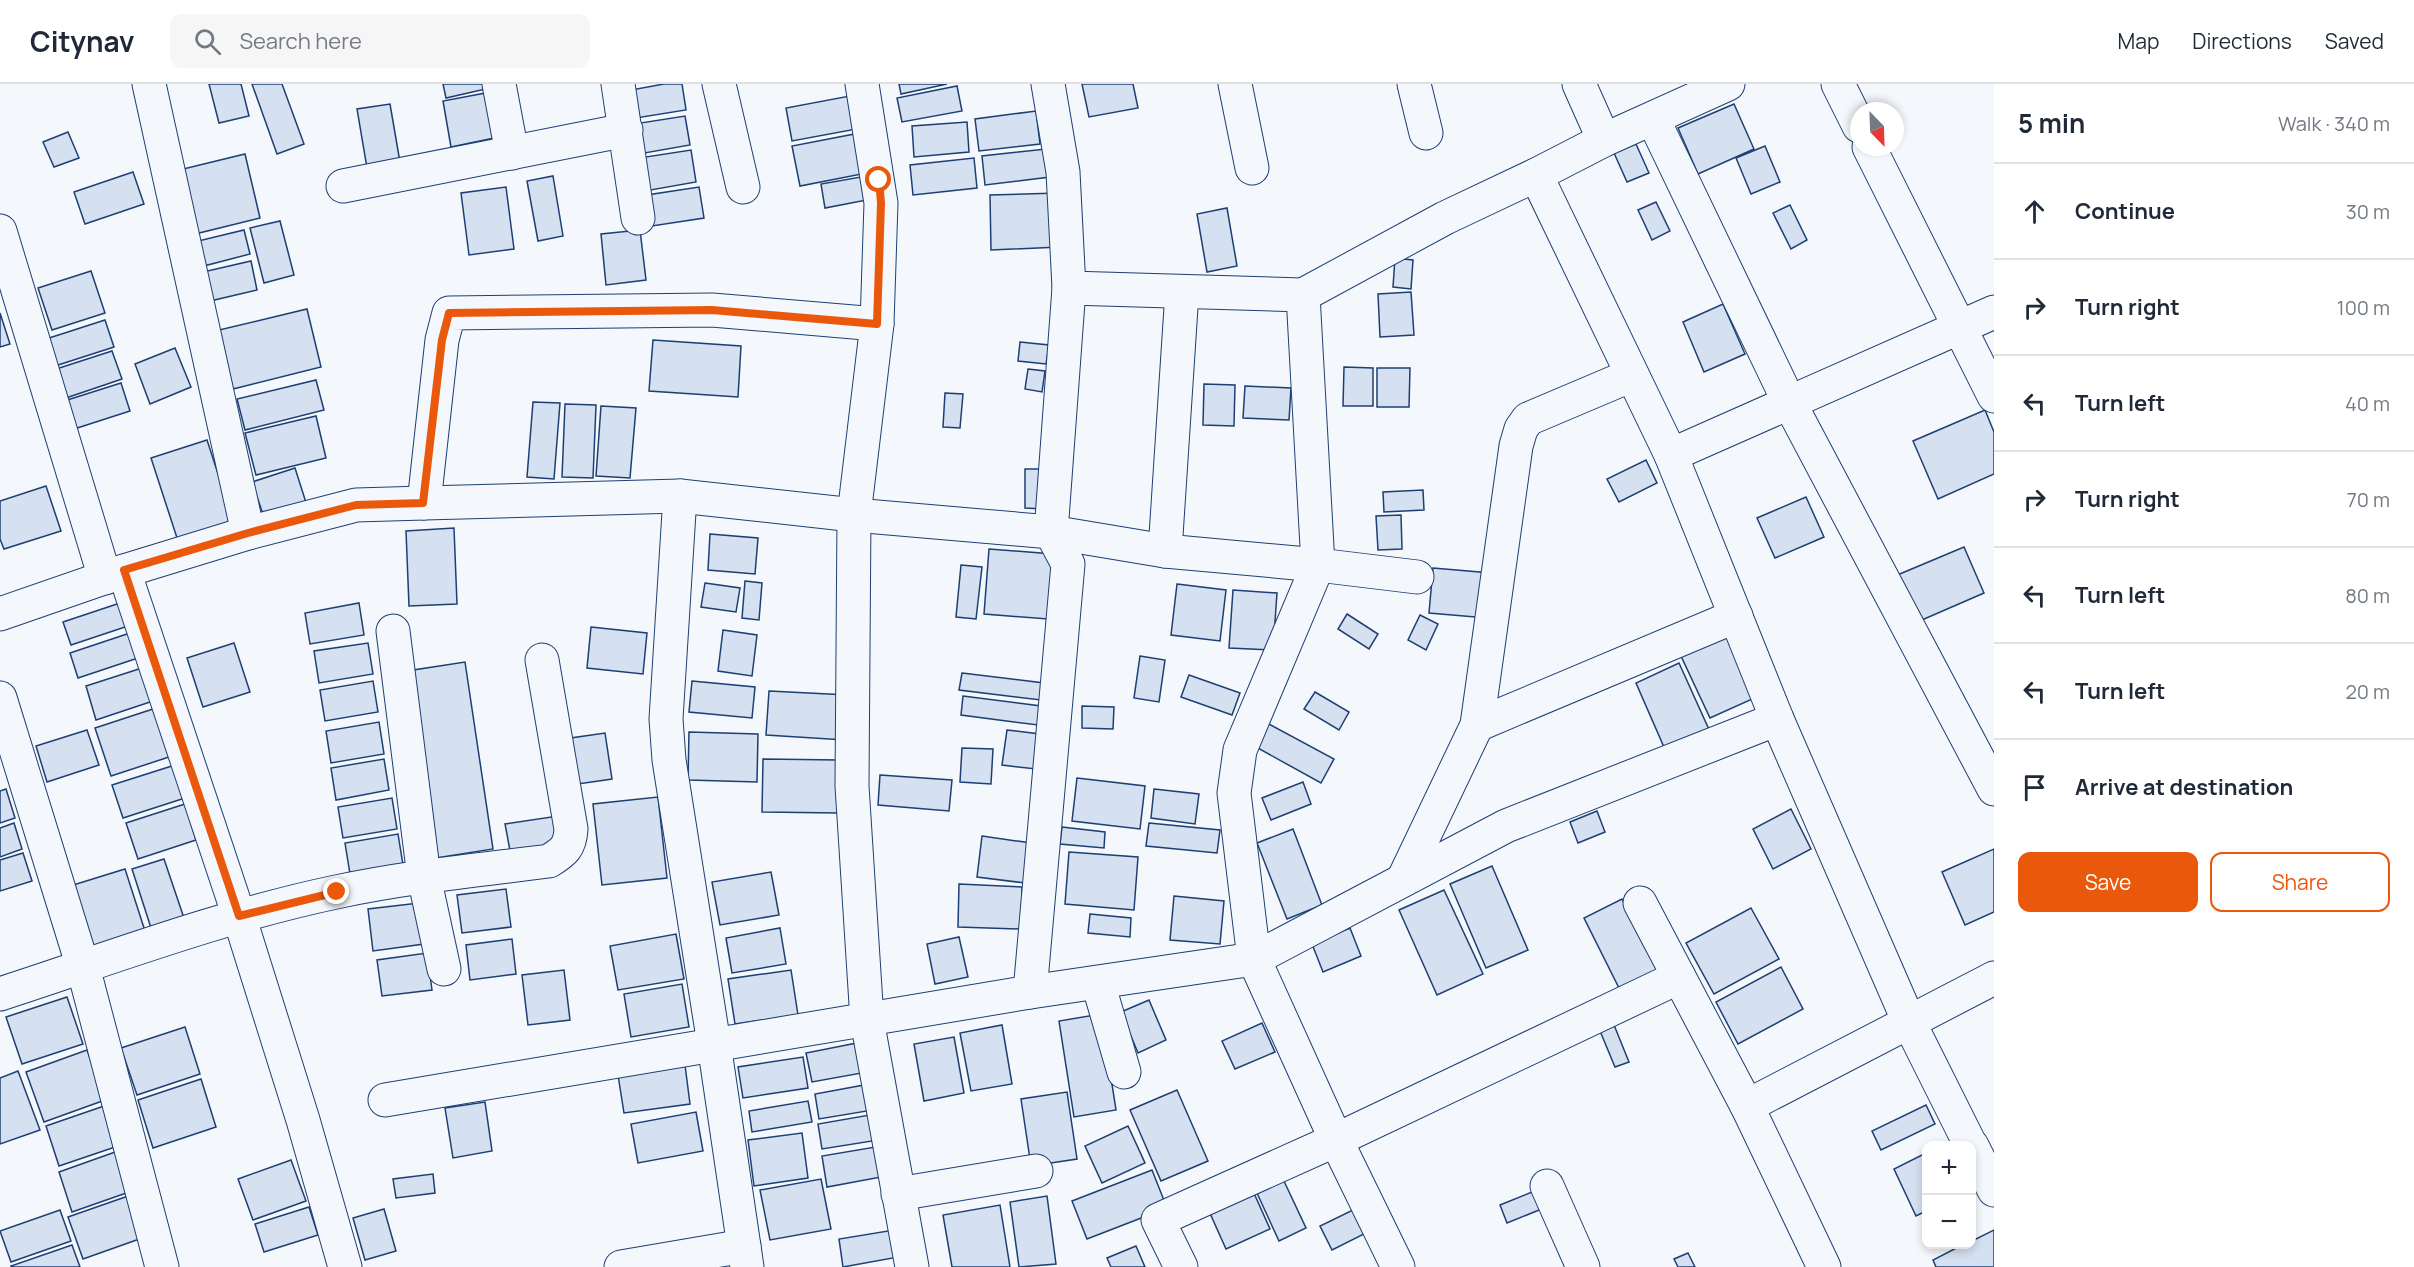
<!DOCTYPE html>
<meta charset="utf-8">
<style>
:root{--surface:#fff;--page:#f6f6f7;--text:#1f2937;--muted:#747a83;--line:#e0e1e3;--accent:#ea580c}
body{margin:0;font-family:Manrope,sans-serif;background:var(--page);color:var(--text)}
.controls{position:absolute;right:18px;bottom:18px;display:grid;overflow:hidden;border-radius:12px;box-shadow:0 3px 9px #0003}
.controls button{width:54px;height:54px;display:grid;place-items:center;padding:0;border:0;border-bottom:2px solid var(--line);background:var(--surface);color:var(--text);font:30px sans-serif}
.compass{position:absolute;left:1850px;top:18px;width:54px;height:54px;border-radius:50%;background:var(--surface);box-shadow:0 3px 9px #0003;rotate:157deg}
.stop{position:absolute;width:18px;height:18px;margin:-14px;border:4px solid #ea580c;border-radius:50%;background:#fff}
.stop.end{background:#ea580c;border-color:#fff;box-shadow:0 2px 6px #0008}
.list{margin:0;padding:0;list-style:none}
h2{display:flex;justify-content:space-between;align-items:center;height:78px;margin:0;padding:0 24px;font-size:26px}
h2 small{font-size:20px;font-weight:400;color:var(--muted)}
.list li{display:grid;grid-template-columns:39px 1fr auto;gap:18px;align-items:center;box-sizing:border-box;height:96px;padding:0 24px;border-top:2px solid var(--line)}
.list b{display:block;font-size:22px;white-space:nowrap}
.list em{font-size:20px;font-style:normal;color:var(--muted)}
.actions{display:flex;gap:12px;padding:18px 24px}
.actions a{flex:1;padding:14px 0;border:2px solid var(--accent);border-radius:12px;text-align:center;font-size:21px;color:var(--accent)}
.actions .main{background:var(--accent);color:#fff}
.icon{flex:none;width:33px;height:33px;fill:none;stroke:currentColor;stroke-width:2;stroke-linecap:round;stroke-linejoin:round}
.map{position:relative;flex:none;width:1994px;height:1183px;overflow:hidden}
header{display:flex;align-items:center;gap:36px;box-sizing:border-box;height:84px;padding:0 30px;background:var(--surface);border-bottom:2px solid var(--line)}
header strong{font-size:28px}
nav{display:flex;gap:33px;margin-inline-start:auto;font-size:21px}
.search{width:420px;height:54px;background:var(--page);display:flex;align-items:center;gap:15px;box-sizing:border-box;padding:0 21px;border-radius:12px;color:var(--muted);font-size:22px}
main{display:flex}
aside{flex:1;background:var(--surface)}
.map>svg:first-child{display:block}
.building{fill:#d5e0f0;stroke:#1d3f73;stroke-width:1.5}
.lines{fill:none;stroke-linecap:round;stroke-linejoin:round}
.minor-casing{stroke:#1d3f73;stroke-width:35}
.minor{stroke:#f4f7fb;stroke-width:33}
.route{stroke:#ea580c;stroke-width:8}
</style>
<header>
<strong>Citynav</strong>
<div class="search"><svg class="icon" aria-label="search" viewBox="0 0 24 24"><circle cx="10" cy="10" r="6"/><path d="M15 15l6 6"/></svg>Search here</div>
<nav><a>Map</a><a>Directions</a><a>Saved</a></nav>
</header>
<main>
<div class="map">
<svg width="1994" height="1183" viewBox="0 0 1994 1183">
<rect width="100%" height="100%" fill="#f4f7fb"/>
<!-- building -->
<g class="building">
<path d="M209,0H241L249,32L219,39Z"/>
<path d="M252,0H282L304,60L277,70Z"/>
<path d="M443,0H489L490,4L446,14Z"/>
<path d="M664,0H682L686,26L636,34L631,6Z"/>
<path d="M899,0H947L901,10Z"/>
<path d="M1082,0H1133L1138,24L1089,33Z"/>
<path d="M957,2L962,27L902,38L897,14Z"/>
<path d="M491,8L499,53L451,63L443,17Z"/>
<path d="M855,11L862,44L792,57L786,24Z"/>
<path d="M390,20L401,84L368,90L357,25Z"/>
<path d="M1734,20L1754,65L1698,90L1678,44Z"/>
<path d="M1036,27L1040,60L979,67L975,35Z"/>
<path d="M685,32L690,61L639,70L634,40Z"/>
<path d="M967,38L969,68L914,73L912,42Z"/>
<path d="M68,48L79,74L54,83L43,58Z"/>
<path d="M865,48L872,88L800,102L792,62Z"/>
<path d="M1636,60L1649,89L1627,98L1614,69Z"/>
<path d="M1765,62L1780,98L1751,110L1736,74Z"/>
<path d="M1046,65L1050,93L985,101L982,72Z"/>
<path d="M691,66L696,98L645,107L639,74Z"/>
<path d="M245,70L260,134L195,150L179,86Z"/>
<path d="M974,74L977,104L913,111L910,81Z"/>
<path d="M133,88L144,120L85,140L74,108Z"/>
<path d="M872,91L877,114L825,124L821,100Z"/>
<path d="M553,92L563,152L538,157L527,97Z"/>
<path d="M506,103L514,165L469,171L461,109Z"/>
<path d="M699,103L704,134L652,142L647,111Z"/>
<path d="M1058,109L1059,163L991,166L990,111Z"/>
<path d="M1656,118L1670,147L1652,156L1638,126Z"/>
<path d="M1790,121L1807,156L1791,165L1773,129Z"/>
<path d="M1227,124L1237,182L1207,188L1197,130Z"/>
<path d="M280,137L294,191L264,199L250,144Z"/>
<path d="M244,146L250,170L200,183L194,158Z"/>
<path d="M640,146L646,196L606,201L601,150Z"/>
<path d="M1395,174L1413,176L1411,205L1393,203Z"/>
<path d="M251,177L257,206L210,217L203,188Z"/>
<path d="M91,187L105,229L52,246L38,204Z"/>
<path d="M1411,208L1414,251L1380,253L1378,210Z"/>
<path d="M1723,220L1745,270L1704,288L1683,238Z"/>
<path d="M307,225L321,283L233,305L219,246Z"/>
<path d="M0,229L10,260L0,263Z"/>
<path d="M105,236L114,263L55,282L46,255Z"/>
<path d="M653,256L741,262L738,313L649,307Z"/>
<path d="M1020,258L1049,261L1046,280L1018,277Z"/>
<path d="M175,264L191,303L150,320L135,280Z"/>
<path d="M112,267L122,295L60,316L50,287Z"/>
<path d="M1344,283L1373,284V322H1343Z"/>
<path d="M1377,284H1410L1409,323H1377Z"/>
<path d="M1028,285L1045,287L1042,308L1025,305Z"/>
<path d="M316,296L324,326L245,346L237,315Z"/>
<path d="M121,299L130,327L71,346L61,318Z"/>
<path d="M1204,300L1235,301L1234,342L1203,341Z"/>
<path d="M1245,302L1291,304L1289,336L1243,334Z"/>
<path d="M945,309L963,310L960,344L943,343Z"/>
<path d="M533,318L560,319L554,395L527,393Z"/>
<path d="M565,320L596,321L593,394L562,393Z"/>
<path d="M601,322L636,324L630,394L596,392Z"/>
<path d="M1985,326L1994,348V390L1938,415L1913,357Z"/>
<path d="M316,332L326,374L256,391L245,349Z"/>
<path d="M207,356L235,442L179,460L151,374Z"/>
<path d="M1646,376L1657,399L1619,418L1607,395Z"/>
<path d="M295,384L309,428L267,442L252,398Z"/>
<path d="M1025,385H1043V425L1025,424Z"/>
<path d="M46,402L61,447L4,465L0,455V417Z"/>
<path d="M1423,406L1424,426L1384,428L1383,408Z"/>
<path d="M1806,413L1824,453L1775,474L1757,434Z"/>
<path d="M1401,431L1402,465L1378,466L1376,432Z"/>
<path d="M454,444L457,520L409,522L406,447Z"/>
<path d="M710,450L758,454L755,490L708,486Z"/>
<path d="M1964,463L1984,509L1915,539L1895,492Z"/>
<path d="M989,465L1053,470L1048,535L984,530Z"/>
<path d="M961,481L982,483L976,535L956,533Z"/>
<path d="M1433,484L1491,489L1487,534L1429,529Z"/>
<path d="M745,497L762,499L759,536L742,534Z"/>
<path d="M705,499L740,504L736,528L701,523Z"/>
<path d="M1177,500L1226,506L1220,557L1171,551Z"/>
<path d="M1233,506L1277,509L1273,566L1229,564Z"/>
<path d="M120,519L128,542L71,561L63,538Z"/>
<path d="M359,519L364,551L310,560L305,529Z"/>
<path d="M1347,530L1378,550L1369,565L1338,545Z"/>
<path d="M1420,531L1438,540L1426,566L1408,556Z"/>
<path d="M591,543L647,549L643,590L587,584Z"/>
<path d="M723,546L757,551L752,592L718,587Z"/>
<path d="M133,548L141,573L78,594L70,569Z"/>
<path d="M1730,550L1759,612L1710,634L1681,572Z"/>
<path d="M234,559L250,608L203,623L187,574Z"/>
<path d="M368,559L373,590L319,599L314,567Z"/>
<path d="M1140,572L1165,576L1159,618L1134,614Z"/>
<path d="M465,578L493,765L436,774L407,587Z"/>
<path d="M1679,579L1711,650L1667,670L1636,599Z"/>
<path d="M142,584L153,617L96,636L86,602Z"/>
<path d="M962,589L1044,599L1041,616L959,606Z"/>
<path d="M1189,591L1240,609L1232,631L1181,613Z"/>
<path d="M373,597L378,628L325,637L320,606Z"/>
<path d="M692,597L755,603L752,634L689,628Z"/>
<path d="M769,607L848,611L845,656L766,651Z"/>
<path d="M1315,608L1349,628L1339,646L1304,625Z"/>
<path d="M963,612L1041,622L1038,641L961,631Z"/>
<path d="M1082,622L1114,623L1113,645L1082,644Z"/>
<path d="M153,625L169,673L111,692L95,644Z"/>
<path d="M379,638L384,670L331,679L326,647Z"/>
<path d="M1269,640L1334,675L1321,699L1256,663Z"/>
<path d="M87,646L99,681L47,698L36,662Z"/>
<path d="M1007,646L1040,650L1036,685L1002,681Z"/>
<path d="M689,648L758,650L757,698L688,696Z"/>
<path d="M605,649L612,695L578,700L571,654Z"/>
<path d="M962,664L993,665L991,700L960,698Z"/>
<path d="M384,675L389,706L336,716L331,684Z"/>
<path d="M763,675L839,676L838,729L762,728Z"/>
<path d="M175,681L185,714L123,734L112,701Z"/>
<path d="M880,691L952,696L949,727L878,721Z"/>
<path d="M1077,694L1145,702L1140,745L1072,737Z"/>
<path d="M1303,698L1311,720L1271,736L1262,714Z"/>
<path d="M6,705L15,734L0,739V707Z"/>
<path d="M1154,705L1199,710L1195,740L1151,734Z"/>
<path d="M658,713L667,794L602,801L593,720Z"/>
<path d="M392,714L397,745L343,754L338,723Z"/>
<path d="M185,720L196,756L138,775L126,739Z"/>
<path d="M1791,725L1811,765L1773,785L1753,745Z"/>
<path d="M1597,727L1605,748L1578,759L1570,738Z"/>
<path d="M558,732L563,762L511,772L505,740Z"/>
<path d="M14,739L22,765L0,773V744Z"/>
<path d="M1149,739L1220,746L1217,769L1146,762Z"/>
<path d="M1062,743L1105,748L1104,764L1060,760Z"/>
<path d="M1293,745L1322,821L1287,835L1257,759Z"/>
<path d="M398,750L403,781L350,790L345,759Z"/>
<path d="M982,752L1031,759L1025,799L977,793Z"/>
<path d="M1994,765V828L1965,841L1942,788Z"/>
<path d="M1069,768L1138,773L1134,826L1065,820Z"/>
<path d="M23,769L32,797L0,807V776Z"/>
<path d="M164,775L185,837L152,847L132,785Z"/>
<path d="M1492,782L1528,866L1486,884L1450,800Z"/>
<path d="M125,785L145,847L90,865L70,802Z"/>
<path d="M771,788L779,831L720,841L712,798Z"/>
<path d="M959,800L1022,803L1021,845L958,843Z"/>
<path d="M506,805L511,843L462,849L457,811Z"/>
<path d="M1444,806L1483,890L1437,911L1399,826Z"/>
<path d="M1174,812L1224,817L1220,860L1170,856Z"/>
<path d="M1622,815L1658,888L1620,906L1584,834Z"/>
<path d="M419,819L424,860L373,867L368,825Z"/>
<path d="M1751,824L1779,875L1714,910L1686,859Z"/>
<path d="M1090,830L1131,834L1130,853L1088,849Z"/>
<path d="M780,844L786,880L732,889L726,854Z"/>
<path d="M1350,844L1361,872L1323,888L1312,860Z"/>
<path d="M676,850L684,895L618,906L610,862Z"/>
<path d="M959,853L968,893L935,900L927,860Z"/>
<path d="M512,855L516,890L470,896L466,861Z"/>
<path d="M427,869L432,906L382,912L377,876Z"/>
<path d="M1781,883L1803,925L1738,960L1716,918Z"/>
<path d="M564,886L570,936L528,941L522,891Z"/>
<path d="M791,886L798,931L735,940L728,895Z"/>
<path d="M682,900L689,943L631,953L624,910Z"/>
<path d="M67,913L83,960L22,980L6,933Z"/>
<path d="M1149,916L1166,956L1138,969L1121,928Z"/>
<path d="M1101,930L1116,1026L1074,1033L1059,937Z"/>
<path d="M1262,939L1275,968L1235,985L1222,957Z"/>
<path d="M1002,941L1012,1000L971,1007L960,949Z"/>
<path d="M1614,941L1629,978L1615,983L1600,947Z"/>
<path d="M185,943L200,990L137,1011L121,964Z"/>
<path d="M954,953L964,1009L924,1017L914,960Z"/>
<path d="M867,957L873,987L812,998L806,969Z"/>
<path d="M87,966L105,1016L44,1038L26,988Z"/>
<path d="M803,973L808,1004L743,1014L738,983Z"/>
<path d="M685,981L690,1020L624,1029L618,991Z"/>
<path d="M18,987L40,1046L0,1060V994Z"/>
<path d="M201,995L216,1043L153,1064L138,1016Z"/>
<path d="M875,999L879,1025L819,1035L815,1010Z"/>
<path d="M1177,1006L1208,1077L1161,1097L1130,1026Z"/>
<path d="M1067,1008L1077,1075L1031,1082L1021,1015Z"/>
<path d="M808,1017L812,1038L752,1048L749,1027Z"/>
<path d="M485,1018L492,1067L453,1074L445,1024Z"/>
<path d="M1926,1021L1935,1040L1881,1066L1872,1047Z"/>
<path d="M104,1022L118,1062L59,1082L46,1042Z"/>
<path d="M696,1028L703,1067L638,1079L631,1040Z"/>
<path d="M881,1029L885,1055L822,1065L818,1040Z"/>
<path d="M1128,1042L1145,1079L1102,1099L1085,1062Z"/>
<path d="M802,1049L808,1094L754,1102L748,1056Z"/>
<path d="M887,1061L892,1091L827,1103L822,1072Z"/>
<path d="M118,1067L132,1107L72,1128L59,1088Z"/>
<path d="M1926,1069V1127L1916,1132L1894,1085Z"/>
<path d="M291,1076L306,1117L253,1136L238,1095Z"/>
<path d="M1152,1086L1167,1124L1087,1155L1072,1117Z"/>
<path d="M433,1090L435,1109L396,1114L393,1095Z"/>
<path d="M821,1095L831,1145L770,1156L760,1106Z"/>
<path d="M1283,1095L1306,1144L1279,1157L1256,1107Z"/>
<path d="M1537,1106L1544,1124L1507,1139L1500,1121Z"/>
<path d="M1253,1107L1270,1145L1226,1165L1209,1127Z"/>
<path d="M131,1111L145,1153L83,1175L68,1133Z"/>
<path d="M1047,1112L1056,1180L1019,1183L1010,1118Z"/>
<path d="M1000,1121L1010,1183H952L943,1131Z"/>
<path d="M309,1123L318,1151L264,1168L255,1140Z"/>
<path d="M384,1125L396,1167L365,1176L353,1134Z"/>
<path d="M1355,1125L1366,1149L1332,1166L1320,1142Z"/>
<path d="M60,1126L71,1157L11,1178L0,1147Z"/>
<path d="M900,1145L904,1172L843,1183L839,1155Z"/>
<path d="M1994,1146V1183H1936L1933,1176L1964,1160H1972V1157Z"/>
<path d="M72,1161L80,1183H12L11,1182Z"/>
<path d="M1136,1162L1145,1183H1111L1107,1174Z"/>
<path d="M1688,1169L1695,1183H1678L1674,1175Z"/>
</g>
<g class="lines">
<!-- minor casing -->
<g class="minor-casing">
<g id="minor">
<path d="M149,0L248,449"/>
<path d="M499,0L512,69"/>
<path d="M618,0L638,134"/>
<path d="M719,0L743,103"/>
<path d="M862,0L881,119L877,240L854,431L852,702L867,936L912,1183"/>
<path d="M1235,0L1252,84"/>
<path d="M1414,0L1426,49"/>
<path d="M1579,0L1604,56"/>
<path d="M1838,0L1859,42"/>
<path d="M1653,35L1789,318L1994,705"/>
<path d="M1869,63L1994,312"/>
<path d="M1536,91L1671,371L1777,635L1909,938L1971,1062"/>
<path d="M343,102L626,46"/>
<path d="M0,147L105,494"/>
<path d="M1069,204L1303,211L1445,134L1536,91L1604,56L1728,0"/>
<path d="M1303,211L1318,481L1240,666L1234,709L1254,875L1336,1056L1398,1183"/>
<path d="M1671,371L1994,228"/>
<path d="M680,412L666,635L669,676L714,960L747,1183"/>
<path d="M424,419L442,256L449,229L712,226L877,240"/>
<path d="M1165,467L1182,208"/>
<path d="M124,487L239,832L303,1036L345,1183"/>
<path d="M0,530L124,487L248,449L356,421L424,419L680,412L854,431L1051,448L1165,467L1318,481L1417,493"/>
<path d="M393,547L424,793L444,885"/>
<path d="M0,614L83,883L162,1183"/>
<path d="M1477,641L1516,362L1521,345L1528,335L1632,291"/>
<path d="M1403,796L1477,641L1736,532"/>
<path d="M1640,819L1747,1022L1824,1183"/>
<path d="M1098,899L1124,988"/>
<path d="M1030,908L1068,480L1051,448L1069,204L1063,88L1048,0"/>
<path d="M0,910C111,874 222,832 336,808C406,793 478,786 549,777C564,768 570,763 571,745L542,576"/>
<path d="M385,1016L1030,908L1254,875L1506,742L1777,635"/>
<path d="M1747,1022L1994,894"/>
<path d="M1972,1062L1994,1106"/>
<path d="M1547,1102L1583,1183"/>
<path d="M898,1110L1036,1087"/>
<path d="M621,1183L744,1162"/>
<path d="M1181,1183L1158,1136L1336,1056L1679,893"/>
</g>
</g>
<!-- minor -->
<use href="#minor" class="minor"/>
</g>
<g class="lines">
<!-- route -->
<path class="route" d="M337,808L239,832L124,486L248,449L356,421L423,419L442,256L449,229L712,226L877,240L881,119L879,96"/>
</g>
</svg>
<div class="controls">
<button>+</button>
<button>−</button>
</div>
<svg class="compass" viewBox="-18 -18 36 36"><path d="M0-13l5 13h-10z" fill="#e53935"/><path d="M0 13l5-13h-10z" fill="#747a83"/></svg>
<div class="stop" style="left:879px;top:96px"></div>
<div class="stop end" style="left:337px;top:808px"></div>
</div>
<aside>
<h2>5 min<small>Walk · 340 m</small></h2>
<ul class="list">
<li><svg class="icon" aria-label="ahead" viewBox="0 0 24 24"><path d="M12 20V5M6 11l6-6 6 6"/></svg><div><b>Continue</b></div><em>30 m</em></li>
<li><svg class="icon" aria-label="right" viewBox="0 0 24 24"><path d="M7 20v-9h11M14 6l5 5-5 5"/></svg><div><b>Turn right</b></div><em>100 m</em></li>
<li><svg class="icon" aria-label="left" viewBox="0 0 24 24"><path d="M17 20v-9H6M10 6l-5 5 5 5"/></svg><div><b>Turn left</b></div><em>40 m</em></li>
<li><svg class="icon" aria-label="right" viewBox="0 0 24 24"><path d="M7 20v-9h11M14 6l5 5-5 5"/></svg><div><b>Turn right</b></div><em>70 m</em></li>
<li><svg class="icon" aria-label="left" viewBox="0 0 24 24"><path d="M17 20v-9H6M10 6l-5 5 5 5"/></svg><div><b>Turn left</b></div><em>80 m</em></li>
<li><svg class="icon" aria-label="left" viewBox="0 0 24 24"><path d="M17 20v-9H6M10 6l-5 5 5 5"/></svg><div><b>Turn left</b></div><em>20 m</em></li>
<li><svg class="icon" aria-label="arrive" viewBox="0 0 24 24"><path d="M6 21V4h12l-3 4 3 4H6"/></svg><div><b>Arrive at destination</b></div></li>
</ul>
<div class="actions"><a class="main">Save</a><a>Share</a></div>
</aside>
</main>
